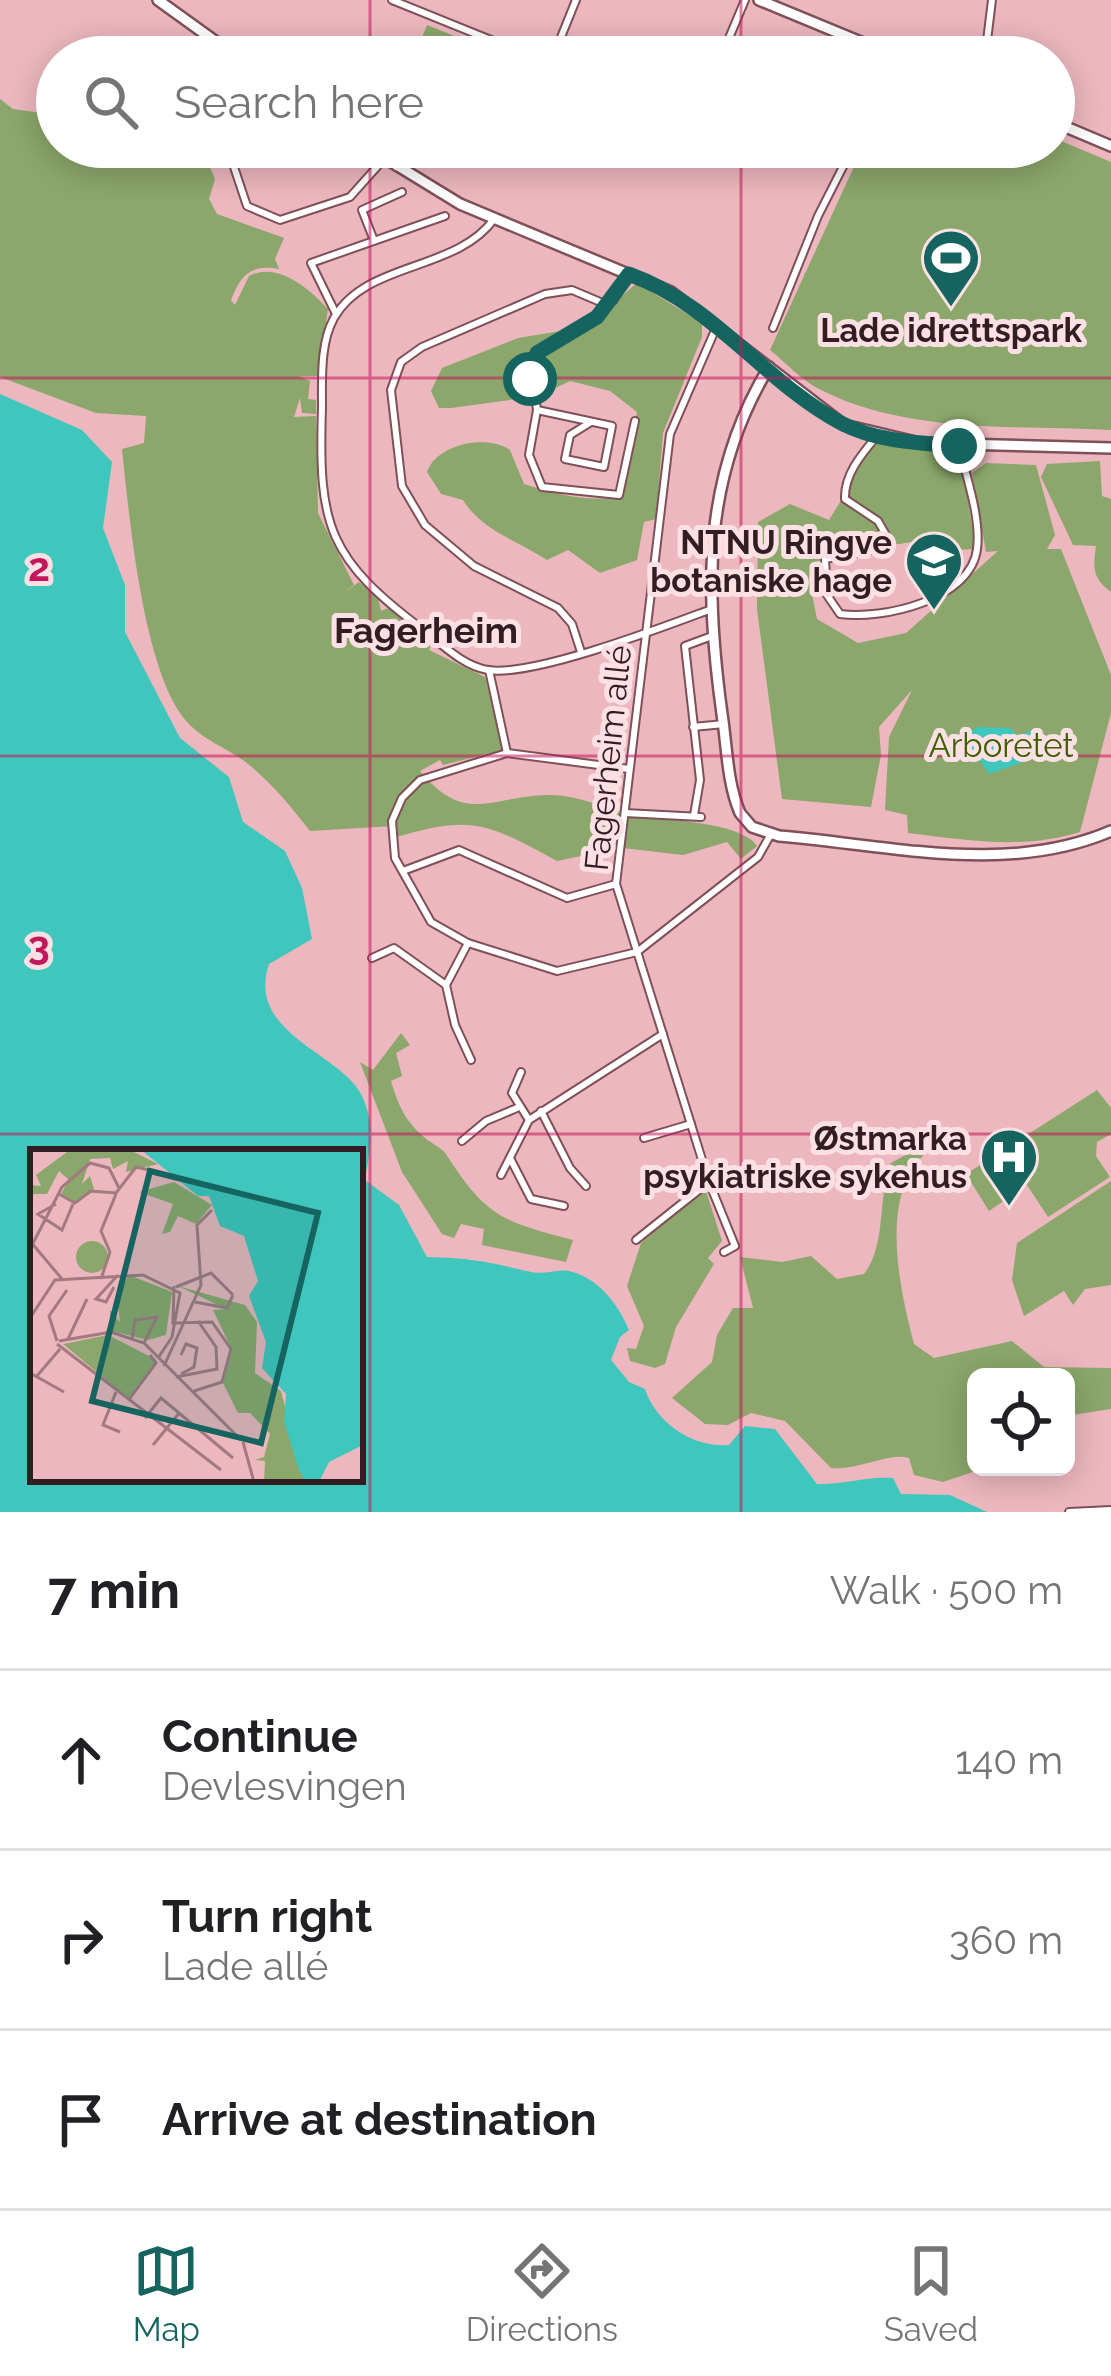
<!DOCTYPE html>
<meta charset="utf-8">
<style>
:root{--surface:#fff;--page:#f6f6f6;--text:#202124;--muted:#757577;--line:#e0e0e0;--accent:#16645f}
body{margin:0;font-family:Raleway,sans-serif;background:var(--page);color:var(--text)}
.controls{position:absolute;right:36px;bottom:36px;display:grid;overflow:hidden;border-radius:18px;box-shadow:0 6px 30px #0003}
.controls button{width:108px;height:108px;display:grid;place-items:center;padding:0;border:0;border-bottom:3px solid var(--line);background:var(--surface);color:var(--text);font:60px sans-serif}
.stop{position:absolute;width:36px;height:36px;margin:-27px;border:9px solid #16645f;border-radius:50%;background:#fff}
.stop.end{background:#16645f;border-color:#fff;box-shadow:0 3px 12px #0008}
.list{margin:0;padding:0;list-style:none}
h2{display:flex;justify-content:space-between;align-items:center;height:156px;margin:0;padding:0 48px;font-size:51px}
h2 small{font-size:39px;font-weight:400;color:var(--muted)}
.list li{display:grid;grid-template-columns:78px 1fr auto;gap:36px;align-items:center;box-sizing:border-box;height:180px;padding:0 48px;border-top:3px solid var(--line)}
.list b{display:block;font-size:45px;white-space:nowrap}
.list p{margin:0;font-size:39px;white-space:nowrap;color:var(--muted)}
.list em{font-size:39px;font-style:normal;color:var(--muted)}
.icon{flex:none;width:66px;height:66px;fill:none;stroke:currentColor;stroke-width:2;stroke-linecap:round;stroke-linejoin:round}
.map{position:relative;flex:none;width:1111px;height:1512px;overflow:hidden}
.search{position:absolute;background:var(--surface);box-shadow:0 6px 30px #0003;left:36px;right:36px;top:36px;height:132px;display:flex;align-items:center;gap:30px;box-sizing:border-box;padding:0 42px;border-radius:66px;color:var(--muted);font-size:45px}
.sheet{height:696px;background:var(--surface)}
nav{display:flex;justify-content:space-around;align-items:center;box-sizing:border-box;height:168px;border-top:3px solid var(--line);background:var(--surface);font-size:33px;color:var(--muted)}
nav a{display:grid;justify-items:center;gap:6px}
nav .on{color:var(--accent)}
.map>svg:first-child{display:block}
.green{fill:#8ba76b}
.water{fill:#3fc6bd;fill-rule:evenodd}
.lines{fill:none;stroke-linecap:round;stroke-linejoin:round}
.street-casing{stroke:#7f5058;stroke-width:10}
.secondary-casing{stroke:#7f5058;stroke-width:14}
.street{stroke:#fff;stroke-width:6}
.secondary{stroke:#fff;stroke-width:9}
.route{stroke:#16645f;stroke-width:15}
.grid{fill:none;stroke:#c2185b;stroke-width:3;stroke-opacity:0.55}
.labels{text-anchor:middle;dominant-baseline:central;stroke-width:10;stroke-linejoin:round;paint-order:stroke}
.poi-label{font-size:33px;font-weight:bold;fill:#321e22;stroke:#fce0e4;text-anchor:end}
.park-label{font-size:33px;fill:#3e5e01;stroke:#fce0e4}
.street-label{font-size:33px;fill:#321e22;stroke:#fce0e4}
.neighbourhood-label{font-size:36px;font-weight:bold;fill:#321e22;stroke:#fce0e4}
.inset-road{fill:none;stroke:#a27a80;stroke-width:3}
.view{fill:#16645f;fill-opacity:0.15;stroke:#16645f;stroke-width:6}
.inset-edge{fill:none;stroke:#321e22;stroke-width:6}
.grid-label{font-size:39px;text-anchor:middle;font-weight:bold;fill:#c2185b;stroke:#fce0e4;stroke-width:10;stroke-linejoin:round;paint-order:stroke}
</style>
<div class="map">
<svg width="1111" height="1512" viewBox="0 0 1111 1512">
<rect width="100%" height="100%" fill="#edb7bf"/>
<!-- green -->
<g class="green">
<path d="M427,25L492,51L489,57H414Z"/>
<path d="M0,99L13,109L57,115V147H94L115,165L150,163L163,156L178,159L187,147L207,161L215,179L209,199L217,214L284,238L275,259L279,269C251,264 241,274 231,300L235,305L249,276C277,261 309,288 328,309L318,376H299L310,381L308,399L316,400V414L302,413L300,398L294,417L316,416L318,513L354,585L340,596L359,582L378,598L381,611L389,608L431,646L429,650L485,677L503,750L443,765L440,760L420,771C466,826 489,796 549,795C571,795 593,803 614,809L620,812L614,849L557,861C486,823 473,814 393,838L394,826L310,831C291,807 272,783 248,764C228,748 206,742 188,723C143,675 129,514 122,449L144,443L146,416L96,413L0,377Z"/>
<path d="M1054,138L1111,162V430C1015,425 908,434 821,390C802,381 786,363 770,350L863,147H1054Z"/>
<path d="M637,283L702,323V337L663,433L656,519L644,522L637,560L600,573L568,550L547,560C518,541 481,530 463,500L441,494L427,472C437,444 486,434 510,450L524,484C557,494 582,502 619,497L637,412L610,391L570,381L539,396L451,408H439L431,391L442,368L518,338L585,327Z"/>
<path d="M875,440L953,447L961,460L976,549L933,551L924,540L887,546L889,535C878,515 849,511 847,488Z"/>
<path d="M1100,461L1102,496L1111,499V592C1092,578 1093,568 1096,546L1073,545L1041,477L1047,464Z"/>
<path d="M986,463L1036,465L1055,535L1047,549H1061L1111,675V713L1080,832C1022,850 967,840 908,833L907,815L885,810L889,737L912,690L879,727L881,755L871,807L782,799L757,609L758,522L790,504L829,520L845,494L878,521L886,535L877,549L813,562L809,579L817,619L858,643L906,633L998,551L986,552L972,473Z"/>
<path d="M628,817C658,819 741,821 757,846L741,859L727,842L683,855L623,848Z"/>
<path d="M401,1033L410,1045L396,1053L402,1076L391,1081C398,1104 404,1120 424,1137C429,1142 442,1148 446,1154C486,1217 503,1222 573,1240L566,1262L482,1245L484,1229L461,1224L454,1238L442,1234L402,1172L360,1062L373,1070Z"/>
<path d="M1097,1090L1111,1108V1134L1097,1142L1096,1156L1110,1177L1048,1217L1027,1185L989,1211L966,1174Z"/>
<path d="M934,1139L943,1142C874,1175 898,1283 914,1344L934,1358L1012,1341L1044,1367L1111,1368V1409L1066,1416V1377H976V1467H988L943,1482L914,1475L909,1458C889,1452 858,1471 831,1468L785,1421L751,1413L728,1425L705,1424L672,1398L712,1362L717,1335L733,1308H753L740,1257L782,1262L811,1256L837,1279L864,1274C887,1244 877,1199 891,1163Z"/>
<path d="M1111,1181V1285L1085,1289L1073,1305L1064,1291L1024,1316L1012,1280L1017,1243Z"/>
<path d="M705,1188L722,1241L708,1258L714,1264L676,1327L665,1364L655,1368L630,1361L627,1348L636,1349L644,1326L627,1286L641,1243Z"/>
</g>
<!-- water -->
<g class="water">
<path d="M0,394L82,430L112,462L103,528L125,585V632L180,738L229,777L243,822L285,851L302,888L312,939L269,964C245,1034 342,1053 362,1096C376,1126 370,1149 365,1180L399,1205L427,1257C471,1258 489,1262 531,1272C544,1275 557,1269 569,1271C599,1278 618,1304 629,1330L620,1337L611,1360L629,1382L645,1389C656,1423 693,1448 729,1445L745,1426L775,1429L817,1484C844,1485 865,1476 893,1478L901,1494L950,1495L987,1512H0ZM33,1152H360V1479H33Z"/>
<path d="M977,727L1010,728L1018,736L1034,729L1038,757L989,774L964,738Z"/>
</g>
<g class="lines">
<!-- street casing -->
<g class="street-casing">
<g id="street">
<path d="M392,0L533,57"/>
<path d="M553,57L576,0"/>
<path d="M721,57L745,0"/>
<path d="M985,57L992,0"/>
<path d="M229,152L247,206L280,220L350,197L384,159"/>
<path d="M396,167L411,147"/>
<path d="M494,219C456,272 366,261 334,318C320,343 322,379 322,408C318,527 328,559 426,632C445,647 464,666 488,670C533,677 663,627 709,610"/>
<path d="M373,238L362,210L402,192"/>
<path d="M605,304L597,317L537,353L531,368L537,410L529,455L542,487L619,495L635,421"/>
<path d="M336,314L311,263L445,216"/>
<path d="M716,328L670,434L616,884L709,1182L735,1246L724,1252"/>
<path d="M773,328L818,216L853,147"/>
<path d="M537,410L612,426L604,467L565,459L570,435L591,422"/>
<path d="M876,437C861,455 844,475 845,499L878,521L886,535L877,549L825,559L827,595L840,614C882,620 971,600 977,549C981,517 966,477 959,445"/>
<path d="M581,652L572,624L558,608L474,566L425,525L402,486L391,390L401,362L422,347L545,294L572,290L605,304L613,301L629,275"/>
<path d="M489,670L507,753"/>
<path d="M693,727L724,724"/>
<path d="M629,769L507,753L420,780L402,798L392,821L395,858L431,922L468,943L557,971L637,952L758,857L771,834"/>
<path d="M625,813L701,817"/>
<path d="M694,815L700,780L685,646L712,636"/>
<path d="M403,871L459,850L567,898L616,884"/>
<path d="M468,943L446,985L455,1025L471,1060"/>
<path d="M372,958L394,948L446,985"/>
<path d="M521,1072L512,1093L529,1120"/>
<path d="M541,1111L570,1168L586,1186"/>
<path d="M644,1138L691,1124"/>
<path d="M462,1141L486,1121L517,1108"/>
<path d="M510,1158L531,1199L564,1206"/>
<path d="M501,1175L529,1120L663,1034"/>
<path d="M636,1240L709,1182"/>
<path d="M1069,1512L1111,1510"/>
</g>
</g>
<!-- secondary casing -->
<g class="secondary-casing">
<g id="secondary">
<path d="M158,0L237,57"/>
<path d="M759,0L897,57"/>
<path d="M1054,122L1111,146"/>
<path d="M367,147L460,204L671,292L844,425L920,443L1111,448"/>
<path d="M769,367C702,477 705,590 722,714C727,746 727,783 740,813L752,827L779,836C889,845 1007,876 1111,831"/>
</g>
</g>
<!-- street -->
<use href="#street" class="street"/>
<!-- secondary -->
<use href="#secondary" class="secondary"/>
</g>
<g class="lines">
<!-- route -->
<path class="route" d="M530,379L537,353L597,317L629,274C715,305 764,382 841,423C877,442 920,443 959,446"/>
</g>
<!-- grid -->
<path class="grid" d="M370,0V57M741,0V57M370,147V1512M741,147V1512M0,378H1111M0,756H1111M0,1134H1111"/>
<!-- icons -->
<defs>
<g id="stadium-pin" transform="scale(3)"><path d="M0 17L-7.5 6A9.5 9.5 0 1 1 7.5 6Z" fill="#16645f" stroke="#fce0e4"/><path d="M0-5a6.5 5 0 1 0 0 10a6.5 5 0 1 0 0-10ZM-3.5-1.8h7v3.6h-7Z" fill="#fff"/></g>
<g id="university-pin" transform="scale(3)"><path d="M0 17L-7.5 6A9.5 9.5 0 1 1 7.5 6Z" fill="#16645f" stroke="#fce0e4"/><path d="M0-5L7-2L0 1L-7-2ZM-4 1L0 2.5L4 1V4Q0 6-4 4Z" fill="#fff"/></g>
<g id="hospital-pin" transform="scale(3)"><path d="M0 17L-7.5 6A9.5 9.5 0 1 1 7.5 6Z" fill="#16645f" stroke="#fce0e4"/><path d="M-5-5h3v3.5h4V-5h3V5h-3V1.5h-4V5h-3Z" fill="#fff"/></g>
</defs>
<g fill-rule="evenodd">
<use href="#stadium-pin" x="951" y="258"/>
<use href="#university-pin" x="934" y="561"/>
<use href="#hospital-pin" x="1009" y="1157"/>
</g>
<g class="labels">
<!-- poi labels -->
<g class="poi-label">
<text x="951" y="330" text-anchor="middle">Lade idrettspark</text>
<text x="892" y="542">NTNU Ringve<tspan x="892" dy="38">botaniske hage</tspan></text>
<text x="967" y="1138">Østmarka<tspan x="967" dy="38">psykiatriske sykehus</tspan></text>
</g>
<!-- park labels -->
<g class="park-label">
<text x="1001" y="745">Arboretet</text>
</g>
<!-- street labels -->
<g class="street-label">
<text transform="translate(608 758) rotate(-84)">Fagerheim allé</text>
</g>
<!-- neighbourhood labels -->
<g class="neighbourhood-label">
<text x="426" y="630">Fagerheim</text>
</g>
</g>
<!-- overview -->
<g transform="translate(30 1149)">
<rect width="333" height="333" fill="#edb7bf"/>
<path d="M41,0H98L128,15L96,23L98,12L83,20L80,9L60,10L52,35L60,27L64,40L45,53L31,45L39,31L29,22L17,45H2L3,58L0,36L11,37L6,26ZM144,33L182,56L166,75L148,67L140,83L132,85L143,55L109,43ZM46 108a16 16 0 1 1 32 0a16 16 0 1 1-32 0ZM99,126L142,143L136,186L118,191L81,182L80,161L90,173L87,147ZM148,137L215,156L227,173L225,224L251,242L275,333H234L235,312L225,311L234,308L240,285L220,264H208L193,234L202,201L183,161L196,160ZM78,186L127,211L98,249L33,195Z" fill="#8ba76b"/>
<path d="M110,0H333V296L299,313L289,333L275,332L269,321L254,273L256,245L232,219L236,193L219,147L228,132L214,87L190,77L179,47H168Z" fill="#3fc6bd"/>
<path class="inset-road" d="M29,45L45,54L61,42L86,44L106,18L127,23M26,55L8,65L32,81L43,55M0,92L32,130M0,100L32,38L60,14L79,19L89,39M71,130L80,103L71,82L86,45M144,137L143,174L182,173L201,200L192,233L164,242M84,138L76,153L66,150L88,126M146,138L181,124L203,146M165,153L197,159L203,146M0,169L25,131L113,126L150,144L142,188L128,209M38,190L57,150M102,190L105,171L127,168L114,194M27,192L19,167L37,141M29,192L81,183L114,194L211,291M27,195L191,321M151,206L156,195L167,199L164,218L151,225M134,217L171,136L167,76L182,61M0,224L34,243M6,228L30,200M146,228L187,220L186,198L168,172M86,243L73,276L90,283M100,249L126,214L120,206M115,269L131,249L203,309M213,293L224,333M123,296L150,263"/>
<path class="view" d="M120,22L288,64L231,294L62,252Z"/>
<rect width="333" height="333" class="inset-edge"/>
</g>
<g class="grid-label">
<text x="39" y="581">2</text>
<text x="39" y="959">3</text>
</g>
</svg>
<div class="controls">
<button><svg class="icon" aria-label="locate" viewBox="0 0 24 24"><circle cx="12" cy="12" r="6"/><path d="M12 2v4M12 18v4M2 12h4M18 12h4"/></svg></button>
</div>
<div class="stop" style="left:530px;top:379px"></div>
<div class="stop end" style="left:959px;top:446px"></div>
<div class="search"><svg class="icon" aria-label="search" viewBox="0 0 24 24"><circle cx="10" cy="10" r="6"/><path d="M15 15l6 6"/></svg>Search here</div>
</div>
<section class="sheet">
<h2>7 min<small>Walk · 500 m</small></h2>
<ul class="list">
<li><svg class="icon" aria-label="ahead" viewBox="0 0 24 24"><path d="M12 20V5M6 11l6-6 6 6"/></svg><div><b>Continue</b><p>Devlesvingen</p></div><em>140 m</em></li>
<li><svg class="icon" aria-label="right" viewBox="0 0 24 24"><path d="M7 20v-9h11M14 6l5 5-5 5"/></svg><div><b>Turn right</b><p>Lade allé</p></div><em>360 m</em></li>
<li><svg class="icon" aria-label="arrive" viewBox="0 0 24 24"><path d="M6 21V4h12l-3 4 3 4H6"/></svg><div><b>Arrive at destination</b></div></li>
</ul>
</section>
<nav>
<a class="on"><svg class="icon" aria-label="map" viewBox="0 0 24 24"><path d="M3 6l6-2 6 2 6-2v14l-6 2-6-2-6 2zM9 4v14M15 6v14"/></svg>Map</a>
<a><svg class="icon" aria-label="directions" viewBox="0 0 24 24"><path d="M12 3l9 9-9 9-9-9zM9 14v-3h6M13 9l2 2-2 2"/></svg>Directions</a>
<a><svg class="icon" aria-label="saved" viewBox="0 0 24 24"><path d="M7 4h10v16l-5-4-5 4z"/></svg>Saved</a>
</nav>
